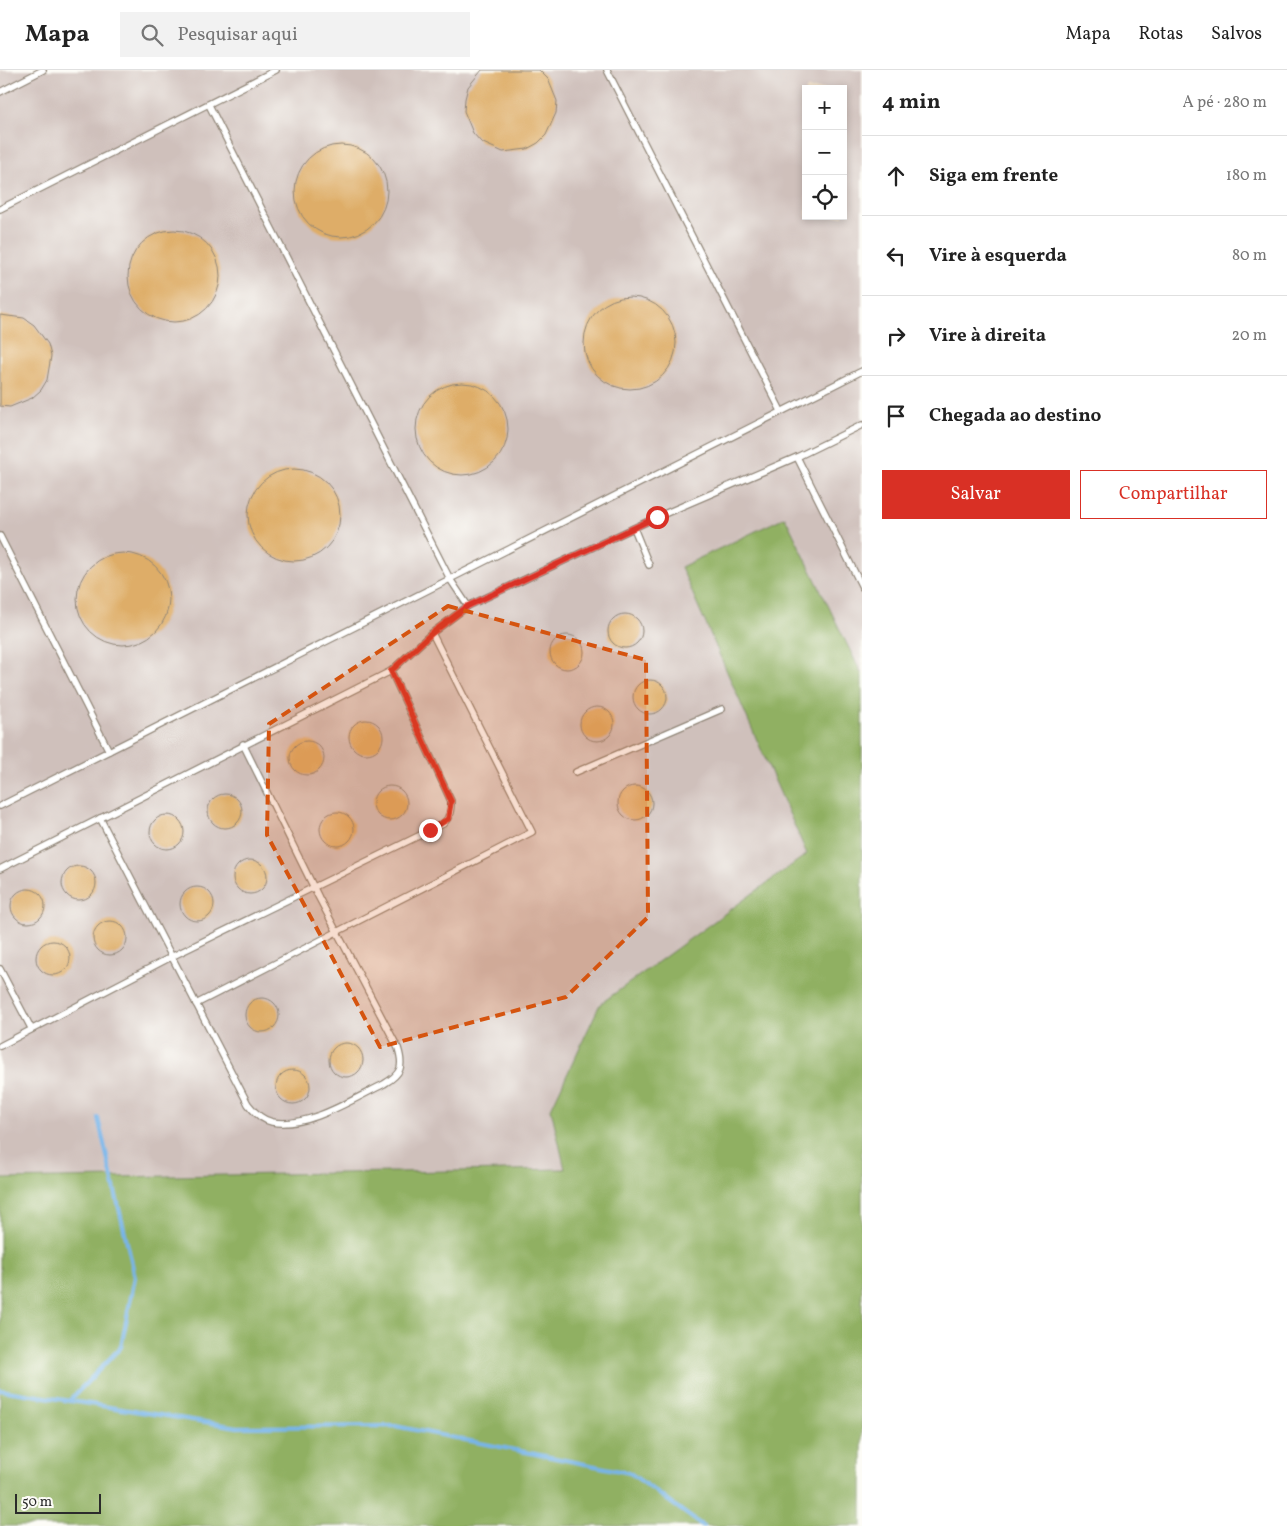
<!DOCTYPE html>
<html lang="pt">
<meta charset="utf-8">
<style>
:root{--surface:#fff;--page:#f2f2f2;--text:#222;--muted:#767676;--line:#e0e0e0;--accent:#d93025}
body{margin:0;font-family:Vollkorn,serif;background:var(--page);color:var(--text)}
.controls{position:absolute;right:15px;top:15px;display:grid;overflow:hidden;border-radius:0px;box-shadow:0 2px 8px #0003}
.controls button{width:45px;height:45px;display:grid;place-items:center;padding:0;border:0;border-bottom:1px solid var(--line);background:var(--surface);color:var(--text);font:25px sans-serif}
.scale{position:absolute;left:15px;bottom:12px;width:86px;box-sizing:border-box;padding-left:5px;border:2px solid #2b2b2b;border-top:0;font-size:14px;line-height:18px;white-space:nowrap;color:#2b2b2b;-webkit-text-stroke:4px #fdfcf7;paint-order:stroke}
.stop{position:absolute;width:15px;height:15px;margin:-11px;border:4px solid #d93025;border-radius:50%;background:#fff}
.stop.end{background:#d93025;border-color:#fff;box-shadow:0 1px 5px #0008}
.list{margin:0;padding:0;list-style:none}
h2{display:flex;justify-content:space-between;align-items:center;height:65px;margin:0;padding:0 20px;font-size:21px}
h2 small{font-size:16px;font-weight:400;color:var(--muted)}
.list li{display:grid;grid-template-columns:32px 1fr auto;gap:15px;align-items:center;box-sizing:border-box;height:80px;padding:0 20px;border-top:1px solid var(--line)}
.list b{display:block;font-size:19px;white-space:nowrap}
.list em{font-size:16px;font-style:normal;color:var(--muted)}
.actions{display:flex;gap:10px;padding:15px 20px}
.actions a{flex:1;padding:11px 0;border:1px solid var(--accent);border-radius:0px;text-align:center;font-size:18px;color:var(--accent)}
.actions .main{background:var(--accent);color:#fff}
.icon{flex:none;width:28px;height:28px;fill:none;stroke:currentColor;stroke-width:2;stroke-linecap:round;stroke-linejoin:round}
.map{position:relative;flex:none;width:862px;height:1456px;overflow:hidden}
header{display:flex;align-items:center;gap:30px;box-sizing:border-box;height:70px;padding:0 25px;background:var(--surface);border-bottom:1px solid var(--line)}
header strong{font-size:24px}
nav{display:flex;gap:28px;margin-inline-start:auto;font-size:18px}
.search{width:350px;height:45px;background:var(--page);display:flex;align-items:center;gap:12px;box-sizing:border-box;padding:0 18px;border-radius:0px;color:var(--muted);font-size:19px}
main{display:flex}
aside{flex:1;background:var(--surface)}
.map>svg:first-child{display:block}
.industrial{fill:#cfc0bb;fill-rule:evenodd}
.forest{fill:#90b062;stroke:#5e6e46}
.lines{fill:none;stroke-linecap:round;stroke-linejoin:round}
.stream{stroke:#77b5ea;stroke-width:4}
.building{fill:#dead68}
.service-casing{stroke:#8f8476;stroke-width:8}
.service{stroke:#fff;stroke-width:5.5}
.route{stroke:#d93025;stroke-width:6}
.marked{fill:#d5540f;fill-opacity:0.2;stroke:#d5540f;stroke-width:4;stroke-dasharray:10 6;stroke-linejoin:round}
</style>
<header>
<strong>Mapa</strong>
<div class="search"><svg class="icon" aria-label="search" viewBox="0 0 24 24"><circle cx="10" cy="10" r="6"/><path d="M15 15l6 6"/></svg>Pesquisar aqui</div>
<nav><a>Mapa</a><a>Rotas</a><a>Salvos</a></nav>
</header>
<main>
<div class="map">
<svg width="862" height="1456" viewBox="0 0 862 1456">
<rect width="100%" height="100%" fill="#fdfcf7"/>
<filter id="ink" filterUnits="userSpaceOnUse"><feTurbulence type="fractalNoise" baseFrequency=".02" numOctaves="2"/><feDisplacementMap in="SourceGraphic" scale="10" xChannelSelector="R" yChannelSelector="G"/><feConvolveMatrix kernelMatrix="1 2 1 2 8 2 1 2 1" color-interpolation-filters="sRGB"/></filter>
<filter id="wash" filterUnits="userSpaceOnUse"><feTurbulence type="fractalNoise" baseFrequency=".0096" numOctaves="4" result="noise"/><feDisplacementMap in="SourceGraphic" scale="20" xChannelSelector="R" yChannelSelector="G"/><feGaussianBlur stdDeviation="1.12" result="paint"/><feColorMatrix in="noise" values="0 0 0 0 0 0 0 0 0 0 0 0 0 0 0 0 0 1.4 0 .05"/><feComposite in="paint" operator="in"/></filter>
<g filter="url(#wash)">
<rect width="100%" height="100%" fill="#f3dec2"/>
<!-- industrial -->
<path class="industrial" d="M0,0H862V1271L565,1099L0,1109ZM806,19H843V146H806Z"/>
<!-- forest -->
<path class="forest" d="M785,447L862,605V1456H0V1109L565,1099L551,1039L600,934L807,784L681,497Z"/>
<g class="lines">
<!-- stream -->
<g class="stream">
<path d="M0,1320L237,1357L395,1356L630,1403L703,1456"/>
<path d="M69,1331L121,1277L135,1207L98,1048"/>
</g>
</g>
<g id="blocks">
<!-- building -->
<g class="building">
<path d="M482,0H539L548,9L557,31L556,43L546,65L538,73L527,79L503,82L481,72L473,63L464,41L465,29L468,17Z"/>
<circle cx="341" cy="121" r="46"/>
<circle cx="174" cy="206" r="46"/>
<circle cx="630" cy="273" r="46"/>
<path d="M0,245L24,248L34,255L48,274L51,286L47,310L41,320L32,328L10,337L0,336Z"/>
<circle cx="462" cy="359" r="46"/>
<circle cx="294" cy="445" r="46"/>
<circle cx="123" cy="529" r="46"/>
<circle cx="625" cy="561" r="17"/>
<circle cx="567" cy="582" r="17"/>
<circle cx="650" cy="627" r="17"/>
<circle cx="597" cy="654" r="17"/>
<circle cx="366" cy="667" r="17"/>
<circle cx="307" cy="688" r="17"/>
<circle cx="390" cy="733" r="17"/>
<circle cx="635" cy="733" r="17"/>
<circle cx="225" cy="741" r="17"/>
<circle cx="337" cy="759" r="17"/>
<circle cx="167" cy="762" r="17"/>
<circle cx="250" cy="807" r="17"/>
<circle cx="79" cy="813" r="17"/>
<circle cx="197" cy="834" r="17"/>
<circle cx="28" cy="836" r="17"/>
<circle cx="110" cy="868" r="17"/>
<circle cx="53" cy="888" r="17"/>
<circle cx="262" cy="945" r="17"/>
<circle cx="346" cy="990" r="17"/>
<circle cx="293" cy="1017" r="17"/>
</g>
</g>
</g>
<g filter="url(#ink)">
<use href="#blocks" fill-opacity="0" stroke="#8f8476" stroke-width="1"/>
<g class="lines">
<!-- service casing -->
<g class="service-casing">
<g id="service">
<path d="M607,0L781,341"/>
<path d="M0,22L43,0"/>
<path d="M209,35L450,509L468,536"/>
<path d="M0,139L276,0"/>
<path d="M797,387L862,517"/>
<path d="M634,458L649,495"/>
<path d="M0,466L109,681"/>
<path d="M391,601L432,563L468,536L657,447L797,387L862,355"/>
<path d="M576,702L722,639"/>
<path d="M0,736L862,301"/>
<path d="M100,748L248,1034C254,1042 262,1050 272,1052C307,1059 353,1029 384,1014C401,1004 404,997 398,978L319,828L243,674"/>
<path d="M0,799L391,601L451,731C451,741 450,747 443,754L171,887L0,976"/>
<path d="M0,899L31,958"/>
<path d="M196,934L532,762L432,563"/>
</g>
</g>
<!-- service -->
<use href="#service" class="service"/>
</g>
</g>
<g class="lines" filter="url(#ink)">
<!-- route -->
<path class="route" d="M430,760L448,749L451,731L391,601L432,563L468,536L657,447"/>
</g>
<!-- marked area -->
<path class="marked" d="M448,536L646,590L648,847L566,927L380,977L267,765L269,654Z"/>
</svg>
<div class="controls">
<button>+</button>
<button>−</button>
<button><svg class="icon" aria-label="locate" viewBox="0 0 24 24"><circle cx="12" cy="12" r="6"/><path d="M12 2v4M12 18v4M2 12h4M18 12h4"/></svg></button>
</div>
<div class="scale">50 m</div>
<div class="stop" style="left:657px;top:447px"></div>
<div class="stop end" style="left:430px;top:760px"></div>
</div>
<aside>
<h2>4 min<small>A pé · 280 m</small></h2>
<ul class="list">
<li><svg class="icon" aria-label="ahead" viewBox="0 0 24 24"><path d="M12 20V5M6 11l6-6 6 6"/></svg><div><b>Siga em frente</b></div><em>180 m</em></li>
<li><svg class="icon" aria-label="left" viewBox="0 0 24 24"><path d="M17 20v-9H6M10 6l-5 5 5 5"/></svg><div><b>Vire à esquerda</b></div><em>80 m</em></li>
<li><svg class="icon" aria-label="right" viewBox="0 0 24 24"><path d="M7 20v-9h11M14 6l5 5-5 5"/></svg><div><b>Vire à direita</b></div><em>20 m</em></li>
<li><svg class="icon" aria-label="arrive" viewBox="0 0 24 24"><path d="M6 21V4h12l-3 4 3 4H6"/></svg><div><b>Chegada ao destino</b></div></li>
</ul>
<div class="actions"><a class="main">Salvar</a><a>Compartilhar</a></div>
</aside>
</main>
